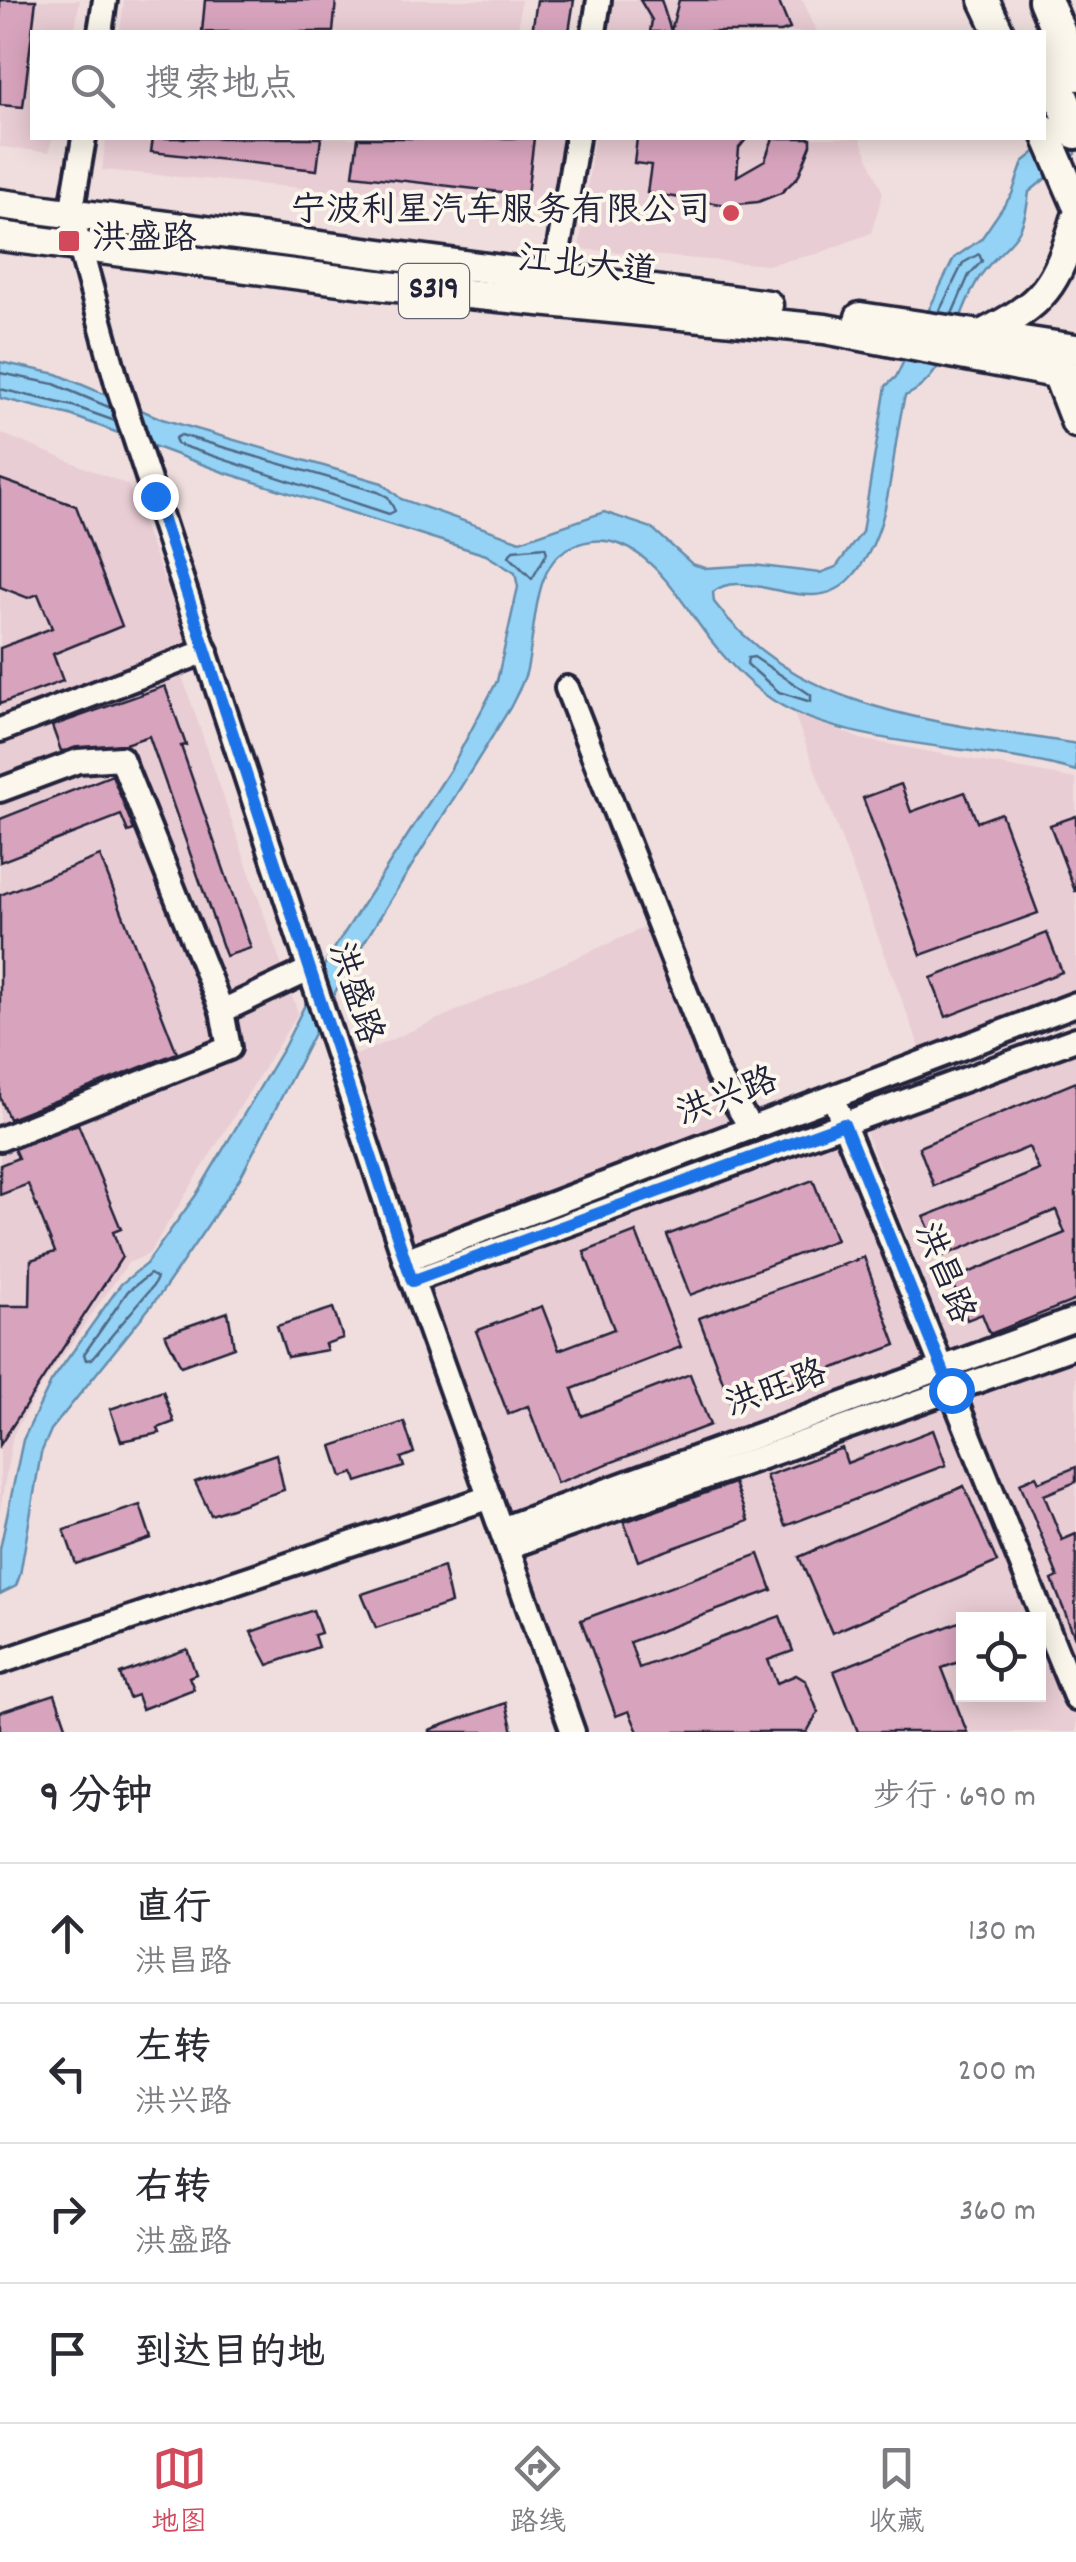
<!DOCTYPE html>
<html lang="zh">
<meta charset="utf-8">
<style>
:root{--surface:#fff;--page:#f2f2f3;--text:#2b2b33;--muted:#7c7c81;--line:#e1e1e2;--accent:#d1495b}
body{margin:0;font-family:Dekko,"LXGW WenKai TC",sans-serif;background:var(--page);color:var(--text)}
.controls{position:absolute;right:30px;bottom:30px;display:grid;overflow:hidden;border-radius:0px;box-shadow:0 5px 25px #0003}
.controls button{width:90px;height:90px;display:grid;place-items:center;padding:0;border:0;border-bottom:2px solid var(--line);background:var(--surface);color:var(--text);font:50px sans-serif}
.stop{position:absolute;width:30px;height:30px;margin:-22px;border:8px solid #1a73e8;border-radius:50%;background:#fff}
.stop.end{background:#1a73e8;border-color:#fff;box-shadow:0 2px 10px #0008}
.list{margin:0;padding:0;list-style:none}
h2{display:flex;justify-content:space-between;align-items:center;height:130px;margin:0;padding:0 40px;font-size:42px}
h2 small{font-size:32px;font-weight:400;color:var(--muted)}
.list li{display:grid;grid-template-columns:65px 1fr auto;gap:30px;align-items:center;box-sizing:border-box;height:140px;padding:0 40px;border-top:2px solid var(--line)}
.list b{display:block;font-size:38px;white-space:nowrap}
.list p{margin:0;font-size:32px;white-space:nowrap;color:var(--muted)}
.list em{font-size:32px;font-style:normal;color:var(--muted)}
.icon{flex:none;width:55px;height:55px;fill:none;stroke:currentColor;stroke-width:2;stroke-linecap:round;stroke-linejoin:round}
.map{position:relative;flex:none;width:1076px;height:1732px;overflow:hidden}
.search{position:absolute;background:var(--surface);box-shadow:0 5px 25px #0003;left:30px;right:30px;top:30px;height:110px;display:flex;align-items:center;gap:25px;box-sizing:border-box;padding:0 35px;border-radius:0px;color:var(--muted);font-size:38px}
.sheet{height:690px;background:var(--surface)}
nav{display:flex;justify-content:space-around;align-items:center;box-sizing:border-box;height:140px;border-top:2px solid var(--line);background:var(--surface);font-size:28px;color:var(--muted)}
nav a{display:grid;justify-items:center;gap:5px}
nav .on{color:var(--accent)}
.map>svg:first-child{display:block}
.built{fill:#e9cdd4}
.water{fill:#94d3f6;stroke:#668cab;stroke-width:2.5}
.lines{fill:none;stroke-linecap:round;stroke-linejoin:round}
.shore{stroke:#506986;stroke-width:2.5}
.building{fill:#d8a4bd;stroke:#22223b;stroke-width:2.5}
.minor-casing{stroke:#22223b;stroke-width:30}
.major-casing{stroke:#22223b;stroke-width:35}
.highway-casing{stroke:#22223b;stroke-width:40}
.minor{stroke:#fbf7ec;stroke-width:22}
.major{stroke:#fbf7ec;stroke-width:28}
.highway{stroke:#fbf7ec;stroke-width:32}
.route{stroke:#1a73e8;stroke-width:12}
.poi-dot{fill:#d1495b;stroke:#fbf7ec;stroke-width:4}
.labels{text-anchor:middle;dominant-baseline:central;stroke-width:8;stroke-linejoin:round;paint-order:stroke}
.shield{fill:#fbf7ec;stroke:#636270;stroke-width:2.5}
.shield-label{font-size:32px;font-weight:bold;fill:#22223b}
.poi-label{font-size:35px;fill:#22223b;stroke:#fbf7ec;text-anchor:end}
.street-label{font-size:35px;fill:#22223b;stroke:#fbf7ec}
</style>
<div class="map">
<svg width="1076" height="1732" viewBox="0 0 1076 1732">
<rect width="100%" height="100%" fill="#f0dede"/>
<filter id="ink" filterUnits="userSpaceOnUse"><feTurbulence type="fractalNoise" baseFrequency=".01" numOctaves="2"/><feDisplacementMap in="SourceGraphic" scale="20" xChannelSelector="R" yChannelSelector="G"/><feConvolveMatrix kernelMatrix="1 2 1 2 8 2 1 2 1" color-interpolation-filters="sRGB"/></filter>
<g filter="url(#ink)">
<!-- built -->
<g class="built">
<path d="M0,0H80L74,32H32V138H52L49,152L0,147Z"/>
<path d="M124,0H521L518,32H120Z"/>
<path d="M612,0H803L817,32H608Z"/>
<path d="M106,138H567L557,211L102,170Z"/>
<path d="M594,138H860L883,193L871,233L817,254L767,265L579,249Z"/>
<path d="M0,433L128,485L190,648L0,722Z"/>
<path d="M180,670L298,1013L149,1254L128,1263L38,1391L13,1435L0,1511V738Z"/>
<path d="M793,711L861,739L1076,779V998L923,1056Z"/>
<path d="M650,925L734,1128L410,1251L352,1057Z"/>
<path d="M1076,1042V1314L955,1360L862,1122Z"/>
<path d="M840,1130L936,1365L511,1520L427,1281Z"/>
<path d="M1076,1350V1660L966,1388Z"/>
<path d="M948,1398L1037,1619L964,1620V1694H1038L1039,1623L1076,1713V1732H586L519,1546Z"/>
</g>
<!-- water -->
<path class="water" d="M1076,119V154L1029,192C1023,249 1006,238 979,278C955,315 950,377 905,396C889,456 895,530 851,578C811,622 746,564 713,592L714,602C800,716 946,722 1076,744V771C988,744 852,750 774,701C752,687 729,663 713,643C679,602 638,514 569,548C531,566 536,637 526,673C522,685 516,696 510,708L345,973L240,1178L162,1292L51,1430L41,1453L20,1575L16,1586L0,1594V1549L23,1440L51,1382L121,1284L146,1264L196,1195L284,1047L328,958L450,770L497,681L518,587L515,573L486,555L223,472L70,415L0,398V362L57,374L162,419L382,483L401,499L520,541L604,512L652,528L692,564L705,568L753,565L820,573L836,567L862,532L886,386L896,377L954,258L981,239L1012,194L1023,162Z"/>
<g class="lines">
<!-- shore -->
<g class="shore">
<path d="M939,312L963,263L979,254L982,261L969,275L952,314"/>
<path d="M0,373L54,384L111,408"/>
<path d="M0,389L73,406L115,421"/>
<path d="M181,435L378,492L388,497L395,511L389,514L177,444L175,438Z"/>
<path d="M545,547L547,553L532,579L509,556L513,550Z"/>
<path d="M754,657L811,695V702L779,692L747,664L748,658Z"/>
<path d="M150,1274L157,1278L153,1286L92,1359L86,1360L84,1354L128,1291Z"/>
</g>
</g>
<!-- building -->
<g class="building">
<path d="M0,0H36L23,107L0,105Z"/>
<path d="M205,0H336L333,32H202Z"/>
<path d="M537,0H574L569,32H532Z"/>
<path d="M640,0H661L671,31L679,0H778L790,29L781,32H650L652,20Z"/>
<path d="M153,138H321L317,170L151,152Z"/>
<path d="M358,138H534L527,195L353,175Z"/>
<path d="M637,138H747L739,148L737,176L765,160L773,138H811V145L798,177L781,193L758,202L727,205L647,193L651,165L634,163Z"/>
<path d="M0,479L76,506L122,626L53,654L63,681L0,704V648L52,628L38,594L28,598L0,587Z"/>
<path d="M165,686L186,745L181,746L251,948L226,956L149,736L125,744L61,751L52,726Z"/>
<path d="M112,775L134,830L128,832L121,815L0,862V819Z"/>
<path d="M901,784L911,812L965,792L977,822L1001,813L1038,913L921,955L863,798Z"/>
<path d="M1076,816V891H1075L1050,825Z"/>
<path d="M100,856L177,1053L9,1119L0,1097V895Z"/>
<path d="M1047,933L1062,972L946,1017L931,978Z"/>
<path d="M1076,1082V1300L990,1334L982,1314L967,1320L951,1280L1065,1233L1056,1210L941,1257L924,1217L1039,1170L1029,1147L934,1186L919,1147Z"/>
<path d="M78,1124L121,1229L113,1232L122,1257L0,1445V1306H30L31,1260L55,1252L28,1184L0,1195V1165L18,1158L14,1149Z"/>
<path d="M813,1180L836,1240L690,1295L667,1235Z"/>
<path d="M636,1232L681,1347L572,1389L582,1416L690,1374L710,1425L557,1483L528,1406L508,1414L476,1331L542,1306L559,1350L614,1329L584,1252Z"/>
<path d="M864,1257L896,1345L732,1406L699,1318Z"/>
<path d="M333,1308L343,1338L325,1344L327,1350L287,1357L277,1326Z"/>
<path d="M228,1312L234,1347L181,1366L165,1334Z"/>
<path d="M163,1391L174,1422L158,1428L160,1433L121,1441L110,1409Z"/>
<path d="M404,1422L414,1453L401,1458L404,1467L357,1482L354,1473L342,1477L332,1446Z"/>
<path d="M933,1430L946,1465L785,1526L766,1476L842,1448L847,1463Z"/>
<path d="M276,1454L284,1490L211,1515L195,1482Z"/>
<path d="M1076,1467V1482L1044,1495L1062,1540L1076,1534L1075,1638L1052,1580L1058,1577L1020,1483L1036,1476L1039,1482Z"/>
<path d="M734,1483L748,1521L638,1561L624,1522Z"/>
<path d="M964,1486L997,1562L832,1633L799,1557Z"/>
<path d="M140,1505L151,1538L76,1564L64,1530Z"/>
<path d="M759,1554L772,1590L630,1642L639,1668L780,1616L793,1651L768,1660L777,1683L796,1675L806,1681L818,1712L807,1732H638L629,1711L616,1716L581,1620Z"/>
<path d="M443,1567L451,1603L376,1628L362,1594Z"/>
<path d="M313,1610L321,1633L314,1635L318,1647L268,1665L251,1632Z"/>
<path d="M964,1620V1660L942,1668L967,1732H858L834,1671Z"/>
<path d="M187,1649L196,1674L189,1677L194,1689L142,1709L137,1695L129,1698L120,1674Z"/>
<path d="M55,1694L66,1726L55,1732H0V1712Z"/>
<path d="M506,1703L513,1732H429V1730Z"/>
</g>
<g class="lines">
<!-- minor casing -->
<g class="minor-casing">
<g id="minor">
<path d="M100,32L105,0"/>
<path d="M594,32L599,0"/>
<path d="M84,138L71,214L117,383L405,1260L573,1732"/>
<path d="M554,277L577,138"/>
<path d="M567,688L718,1075L751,1128"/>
<path d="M0,730L206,651"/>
<path d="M0,790L78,761L121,758L222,1011L229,1048L0,1139"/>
<path d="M222,1011L309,970"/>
<path d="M838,1110L1076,1699"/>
<path d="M405,1260L1076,1004"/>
<path d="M412,1281L1076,1039"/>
<path d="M501,1529L1076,1319"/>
<path d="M508,1547L1076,1346"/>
<path d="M0,1662L490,1497"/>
</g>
</g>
<!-- major casing -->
<g class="major-casing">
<g id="major">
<path d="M984,0L999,32"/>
<path d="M1044,129L1076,203"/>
<path d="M0,204L768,305"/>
<path d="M0,236L386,286L825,329L1076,377"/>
<path d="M860,317L1076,349"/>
<path d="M981,335C1045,303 1056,286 1076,219"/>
<path d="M1056,371L1076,423"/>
</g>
</g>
<!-- highway casing -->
<g class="highway-casing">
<g id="highway">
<path d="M1045,0L1076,74"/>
<path d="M1044,55L1076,132"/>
</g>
</g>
<!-- minor -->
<use href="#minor" class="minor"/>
<!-- major -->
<use href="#major" class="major"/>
<!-- highway -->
<use href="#highway" class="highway"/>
</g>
</g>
<g class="lines" filter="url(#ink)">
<!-- route -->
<path class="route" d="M155,496L412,1281L844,1124L951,1390"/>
</g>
<!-- markers -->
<g class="poi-dot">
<circle cx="731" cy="213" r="10"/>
<rect x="57" y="229" width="24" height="24" rx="5"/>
</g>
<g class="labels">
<!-- shield labels -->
<rect class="shield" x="399" y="264" width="70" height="54" rx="8"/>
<g class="shield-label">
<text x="434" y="291">S319</text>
</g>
<!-- poi labels -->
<g class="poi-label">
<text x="711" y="213">宁波利星汽车服务有限公司</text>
<text x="92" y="241" text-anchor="start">洪盛路</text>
</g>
<!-- street labels -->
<g class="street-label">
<text transform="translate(587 268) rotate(6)">江北大道</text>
<text transform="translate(353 994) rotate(72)">洪盛路</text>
<text transform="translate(728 1099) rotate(-21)">洪兴路</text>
<text transform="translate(942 1274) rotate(68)">洪昌路</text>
<text transform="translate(777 1391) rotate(-20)">洪旺路</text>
</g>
</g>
</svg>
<div class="controls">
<button><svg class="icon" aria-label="locate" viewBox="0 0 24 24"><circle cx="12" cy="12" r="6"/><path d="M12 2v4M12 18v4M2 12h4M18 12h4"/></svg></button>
</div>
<div class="stop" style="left:951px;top:1390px"></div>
<div class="stop end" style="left:155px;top:496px"></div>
<div class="search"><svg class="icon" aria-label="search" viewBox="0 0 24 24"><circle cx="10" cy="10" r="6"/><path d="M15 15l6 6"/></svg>搜索地点</div>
</div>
<section class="sheet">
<h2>9 分钟<small>步行 · 690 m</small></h2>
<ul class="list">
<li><svg class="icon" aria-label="ahead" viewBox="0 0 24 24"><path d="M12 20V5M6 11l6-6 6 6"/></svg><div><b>直行</b><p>洪昌路</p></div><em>130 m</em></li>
<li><svg class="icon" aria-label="left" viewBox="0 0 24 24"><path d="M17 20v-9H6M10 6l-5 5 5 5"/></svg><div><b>左转</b><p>洪兴路</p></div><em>200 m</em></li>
<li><svg class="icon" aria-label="right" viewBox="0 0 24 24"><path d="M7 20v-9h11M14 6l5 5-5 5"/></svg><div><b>右转</b><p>洪盛路</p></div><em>360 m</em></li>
<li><svg class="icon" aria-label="arrive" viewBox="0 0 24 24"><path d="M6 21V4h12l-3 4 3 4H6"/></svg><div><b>到达目的地</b></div></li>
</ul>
</section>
<nav>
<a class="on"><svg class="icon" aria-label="map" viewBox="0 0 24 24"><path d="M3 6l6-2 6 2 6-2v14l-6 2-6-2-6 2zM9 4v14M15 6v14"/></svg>地图</a>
<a><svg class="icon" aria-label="directions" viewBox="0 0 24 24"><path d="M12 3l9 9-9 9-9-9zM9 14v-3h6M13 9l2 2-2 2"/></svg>路线</a>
<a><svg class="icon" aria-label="saved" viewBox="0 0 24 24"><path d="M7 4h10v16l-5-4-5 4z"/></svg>收藏</a>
</nav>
